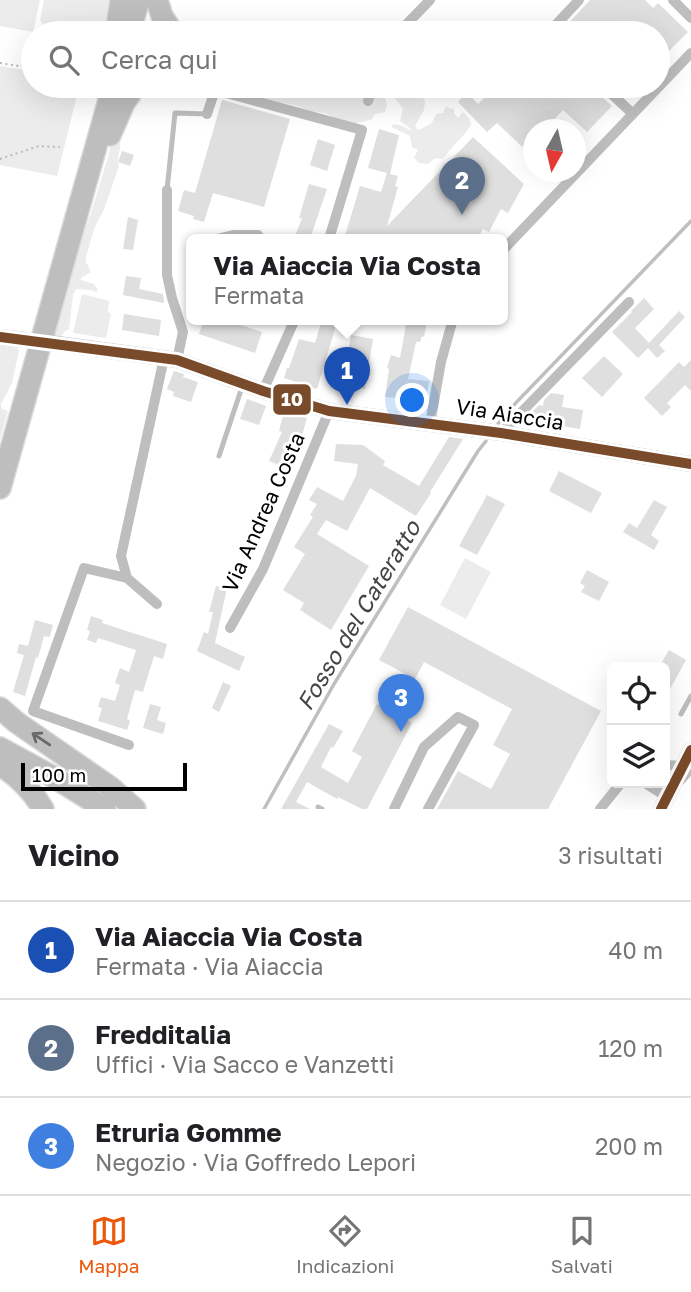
<!DOCTYPE html>
<html lang="it">
<meta charset="utf-8">
<style>
:root{--surface:#fff;--page:#f6f6f6;--text:#202124;--muted:#757577;--line:#e0e0e0;--accent:#ea580c}
body{margin:0;font-family:"Golos Text",sans-serif;background:var(--page);color:var(--text)}
.controls{position:absolute;right:21px;bottom:21px;display:grid;overflow:hidden;border-radius:10px;box-shadow:0 7px 28px #0002}
.controls button{width:63px;height:63px;display:grid;place-items:center;padding:0;border:0;border-bottom:2px solid var(--line);background:var(--surface);color:var(--text);font:35px sans-serif}
.compass{position:absolute;left:523px;top:119px;width:63px;height:63px;border-radius:50%;background:var(--surface);box-shadow:0 7px 28px #0002;rotate:188deg}
.scale{position:absolute;left:21px;bottom:18px;width:166px;box-sizing:border-box;padding-left:7px;border:4px solid #000;border-top:0;font-size:19px;line-height:24px;white-space:nowrap;color:#000;-webkit-text-stroke:5px #fff;paint-order:stroke}
.you{position:absolute;left:413px;top:401px;width:24px;height:24px;margin:-18px;border:5px solid #fff;border-radius:50%;background:#1a73e8;box-shadow:0 0 0 10px #1a73e833}
.badge{display:grid;place-items:center;width:46px;height:46px;border-radius:50%;background:var(--accent);color:#fff;font-size:23px;font-weight:700}
.pin{position:absolute;translate:-50% -58px;filter:drop-shadow(0 2px 4px #0008)}
.pin::after{content:'';position:absolute;top:37px;width:24px;height:21px;background:inherit;clip-path:polygon(0 0,100% 0,50% 100%)}
.popup{position:absolute;left:186px;top:234px;width:322px;height:91px;box-sizing:border-box;display:grid;place-content:center;border-radius:10px;background:var(--surface);filter:drop-shadow(0 2px 5px #0005);font-size:23px;white-space:nowrap;color:var(--muted)}
.popup b{font-size:26px;color:var(--text)}
.popup::after{content:'';position:absolute;left:50%;top:100%;margin-left:-14px;border:14px solid transparent;border-top-color:var(--surface)}
.list{margin:0;padding:0;list-style:none}
h2{display:flex;justify-content:space-between;align-items:center;height:91px;margin:0;padding:0 28px;font-size:30px}
h2 small{font-size:23px;font-weight:400;color:var(--muted)}
.list li{display:grid;grid-template-columns:46px 1fr auto;gap:21px;align-items:center;box-sizing:border-box;height:98px;padding:0 28px;border-top:2px solid var(--line)}
.list b{display:block;font-size:26px;white-space:nowrap}
.list p{margin:0;font-size:23px;white-space:nowrap;color:var(--muted)}
.list em{font-size:23px;font-style:normal;color:var(--muted)}
.icon{flex:none;width:38px;height:38px;fill:none;stroke:currentColor;stroke-width:2;stroke-linecap:round;stroke-linejoin:round}
.map{position:relative;flex:none;width:691px;height:809px;overflow:hidden}
.search{position:absolute;background:var(--surface);box-shadow:0 7px 28px #0002;left:21px;right:21px;top:21px;height:77px;display:flex;align-items:center;gap:18px;box-sizing:border-box;padding:0 24px;border-radius:38px;color:var(--muted);font-size:26px}
.sheet{height:385px;background:var(--surface)}
nav{display:flex;justify-content:space-around;align-items:center;box-sizing:border-box;height:98px;border-top:2px solid var(--line);background:var(--surface);font-size:19px;color:var(--muted)}
nav a{display:grid;justify-items:center;gap:4px}
nav .on{color:var(--accent)}
.map>svg:first-child{display:block}
.green{fill:#ececec}
.lines{fill:none;stroke-linecap:round;stroke-linejoin:round}
.stream{stroke:#bfbfbf;stroke-width:3.5}
.building{fill:#dfdfdf}
.highway-casing{stroke:#dbdbdb;stroke-width:24}
.path{stroke:#b9b9b9;stroke-width:2;stroke-dasharray:2 3.5;stroke-linecap:butt}
.lane{stroke:#bebebe;stroke-width:5}
.street{stroke:#bebebe;stroke-width:10}
.secondary{stroke:#b8b8b8;stroke-width:16}
.highway{stroke:#bebebe;stroke-width:21}
.bus-1-casing{stroke:#fff;stroke-width:16}
.bus-1{stroke:#7a4b2a;stroke-width:10}
.oneway{stroke:#686868}
.labels{text-anchor:middle;dominant-baseline:central;stroke-width:6;stroke-linejoin:round;paint-order:stroke}
.street-label{font-size:21px;fill:#000;stroke:#fff}
.water-label{font-size:23px;font-style:italic;fill:#444;stroke:#fff}
.line-badge{stroke:#fff;stroke-width:2.5}
.badge-label{font-size:19px;text-anchor:middle;font-weight:bold;fill:#fff}
</style>
<div class="map">
<svg width="691" height="809" viewBox="0 0 691 809">
<rect width="100%" height="100%" fill="#fff"/>
<!-- green -->
<g class="green">
<path d="M0,0H40L33,32L0,26Z"/>
<path d="M44,0H112L109,33H47L40,20Z"/>
<path d="M0,66L26,70L33,67V86H65L78,91L57,176L0,165Z"/>
<path d="M154,86H207L208,91L205,95C198,94 177,90 170,92C160,94 153,100 143,96L141,93Z"/>
<path d="M220,86H266L272,91L280,89L303,97C311,90 319,90 326,98L330,96L343,86H373L375,92L381,86H410L411,89L425,100L424,110L415,126L417,129L419,130L432,123L436,114L443,113L446,107L454,109V113L458,118L463,112L469,118L471,125C465,135 457,141 450,150C447,153 445,157 442,159L435,158L428,164L419,163L414,158L418,150L412,147L410,136L392,127V125C399,123 404,127 410,130H412L400,121L403,109C397,101 396,95 385,98L387,104L385,112L375,114L371,120L357,123L339,120L325,113L310,111L298,106L251,96Z"/>
<path d="M140,96L141,101L133,109L119,140C123,149 115,157 119,166L104,209L94,229L86,257V262L91,272L81,278V280L94,284L98,290L96,292L91,290L76,289L73,295L69,329L65,331L59,339L54,337L76,251L90,216L109,154L110,146Z"/>
<path d="M82,294L109,301L108,312L111,314L106,338L73,333Z"/>
<path d="M0,339L15,343L19,351L12,383L1,404V408L8,411L0,441Z"/>
<path d="M465,558L491,572L466,619L440,605Z"/>
</g>
<g class="lines">
<!-- stream -->
<g class="stream">
<path d="M498,424L508,411L691,221"/>
<path d="M264,809L334,684L478,451L486,441"/>
</g>
</g>
<!-- building -->
<g class="building">
<path d="M590,0H645L653,8L658,3L688,32L658,62V33H571L565,27Z"/>
<path d="M496,86H590L612,106L587,132L563,110L544,130H534V158L497,123L487,132L458,102L467,92L478,104Z"/>
<path d="M222,100L290,119L264,207L213,193L204,222L193,219L194,216L178,211L184,190L195,193Z"/>
<path d="M379,129L399,135L390,174L398,176L395,186L398,187L387,226L473,137L524,184L508,213L501,209L489,232L483,229L477,239H344L360,186L381,192L387,173L368,168Z"/>
<path d="M318,139L335,145L327,171L310,165Z"/>
<path d="M122,151L134,155L130,166L118,162Z"/>
<path d="M309,184L327,189L310,239H294L302,218H299Z"/>
<path d="M128,217L138,220L133,250L123,249Z"/>
<path d="M126,276L141,278L139,289L163,294L164,303L123,295Z"/>
<path d="M644,298L654,309L635,328L649,343L679,311L685,317L659,345L665,351L657,358L648,348L638,358L612,332L632,312L631,311Z"/>
<path d="M124,314L161,320L159,336L122,330Z"/>
<path d="M204,319H222L262,332L255,353L199,334Z"/>
<path d="M322,319H338L317,389L284,378L287,368H289L299,339L315,343Z"/>
<path d="M407,319L427,321L424,337L422,336L420,342H416L408,379L429,381L426,400L385,397L389,369L387,368L391,355L400,358Z"/>
<path d="M351,335L373,339L365,389L338,385L343,351L348,353Z"/>
<path d="M604,356L623,374L602,397L582,378Z"/>
<path d="M691,360V391L685,385L667,403L671,407L662,416L644,398L679,362L684,367Z"/>
<path d="M174,371L184,374L183,377L198,382L191,402L173,396L174,392L167,389Z"/>
<path d="M551,393L564,395L562,407L583,410L580,429L531,421L532,412L539,405L543,406L544,400Z"/>
<path d="M247,399L266,406L259,425L240,419Z"/>
<path d="M284,412L307,418L301,439L287,468L269,461L282,432L279,431Z"/>
<path d="M449,437L463,439L430,492L431,493L416,516L370,488L347,531L326,520L317,534L369,566L331,630L300,610L304,603L283,590L305,554L294,547L313,517L310,515L317,504L309,500L317,487L343,501L356,476L358,464L334,461L336,444L363,445L385,461L383,465L419,486Z"/>
<path d="M559,471L602,493L591,513L549,491Z"/>
<path d="M487,495L505,504L477,555L459,546Z"/>
<path d="M654,500L667,507L651,535L659,541L654,550L623,532L629,523L637,528Z"/>
<path d="M587,570L609,582L599,601L581,592L585,586L580,583Z"/>
<path d="M216,586L227,588L215,643L245,657L239,671L197,651L204,632L208,634L213,612H209Z"/>
<path d="M408,607L601,711L548,809H437L458,771L491,789L510,754L493,745L512,709L424,662L415,679L379,660Z"/>
<path d="M91,616L103,620L102,623L167,644L163,659L154,656L143,692L135,690L127,719L130,721L127,730L98,721L102,708L98,707L101,697L115,701L120,685L115,683L120,668L129,672L136,650L98,638L96,643L87,640L90,631L87,630Z"/>
<path d="M35,620L53,625L50,636L49,637L44,636L38,658L36,657L25,696L13,692L24,655L17,653L19,644L28,646Z"/>
<path d="M669,650L686,660L665,698V667H659Z"/>
<path d="M223,682L231,686L219,712L212,708Z"/>
<path d="M150,704L161,707L157,720L166,723L163,734L143,728Z"/>
<path d="M377,704L412,723L367,809H362L338,797L337,799L307,782L296,802L310,809H281L329,724L343,731L333,748L331,747L321,767L348,783L362,757L352,751Z"/>
</g>
<g class="lines">
<!-- highway casing -->
<g class="highway-casing">
<g id="highway">
<path d="M157,0L162,16L173,33"/>
<path d="M116,33L121,0"/>
<path d="M129,33L139,0"/>
<path d="M110,135L124,103L135,86"/>
<path d="M0,488L113,86"/>
<path d="M0,708L16,722L110,787L135,809"/>
<path d="M0,748L57,779L105,809"/>
<path d="M0,765C19,777 32,790 43,809"/>
</g>
</g>
<!-- path -->
<g class="path">
<path d="M0,63L25,67L33,59"/>
<path d="M0,159L39,146L60,147"/>
</g>
<!-- lane -->
<g class="lane">
<path d="M167,190L175,113L207,114"/>
<path d="M219,456L242,387"/>
<path d="M681,714L691,696"/>
<path d="M682,782L691,772"/>
<path d="M318,807L322,809"/>
</g>
<!-- street -->
<g class="street">
<path d="M673,0L691,18"/>
<path d="M398,33L430,0"/>
<path d="M553,33L552,29L579,0"/>
<path d="M293,86L318,88L331,86"/>
<path d="M603,86L632,113"/>
<path d="M368,101L373,86"/>
<path d="M207,114L215,90L362,130L329,239"/>
<path d="M167,190V275L172,298L183,332L177,360"/>
<path d="M217,239L233,235H258"/>
<path d="M503,250L691,53"/>
<path d="M263,391L295,319"/>
<path d="M430,424L441,362L453,319"/>
<path d="M501,433L629,302"/>
<path d="M127,578L121,556L164,358"/>
<path d="M230,628L263,569L329,411"/>
<path d="M129,745L33,711L84,568L127,578L157,604"/>
<path d="M665,765L683,766"/>
<path d="M645,783L667,797"/>
<path d="M394,809L424,747L458,717L474,725L428,809"/>
<path d="M600,809L621,783"/>
</g>
<!-- secondary -->
<g class="secondary">
<path d="M0,337L25,340"/>
<path d="M50,343L177,360L263,391L329,411L501,433L691,464"/>
<path d="M661,809L691,750"/>
</g>
<!-- highway -->
<use href="#highway" class="highway"/>
<!-- bus-1 casing -->
<g class="bus-1-casing">
<g id="bus-1">
<path d="M0,337L177,360L263,391L329,411L501,433L691,464"/>
<path d="M661,809L691,750"/>
</g>
</g>
<!-- bus-1 -->
<use href="#bus-1" class="bus-1"/>
</g>
<!-- one-way arrows -->
<defs><path id="oneway-shaft" d="M-6 0H5M1.5-3L5.5 0L1.5 3" fill="none" stroke-width="1.6" stroke-linecap="round" stroke-linejoin="round" transform="scale(1.75)"/></defs>
<use class="oneway" href="#oneway-shaft" transform="translate(41 739) rotate(-146)"/>
<g class="labels">
<!-- street labels -->
<g class="street-label">
<text transform="translate(510 414) rotate(9)">Via Aiaccia</text>
<text transform="translate(263 512) rotate(-66)">Via Andrea Costa</text>
</g>
<!-- water labels -->
<g class="water-label">
<text transform="translate(358 615) rotate(-59)">Fosso del Cateratto</text>
</g>
</g>
<rect class="line-badge" x="272" y="383" width="40" height="33" rx="7" fill="#7a4b2a"/>
<g class="badge-label">
<text x="292" y="406">10</text>
</g>
</svg>
<div class="controls">
<button><svg class="icon" aria-label="locate" viewBox="0 0 24 24"><circle cx="12" cy="12" r="6"/><path d="M12 2v4M12 18v4M2 12h4M18 12h4"/></svg></button>
<button><svg class="icon" aria-label="layers" viewBox="0 0 24 24"><path d="M12 4l9 5-9 5-9-5zM3 14l9 5 9-5"/></svg></button>
</div>
<svg class="compass" viewBox="-18 -18 36 36"><path d="M0-13l5 13h-10z" fill="#e53935"/><path d="M0 13l5-13h-10z" fill="#757577"/></svg>
<div class="scale">100 m</div>
<div class="you"></div>
<div class="pin badge" style="left:347px;top:405px;background:#1a4fb4">1</div>
<div class="popup"><b>Via Aiaccia Via Costa</b>Fermata</div>
<div class="pin badge" style="left:462px;top:215px;background:#5c6f8a">2</div>
<div class="pin badge" style="left:401px;top:732px;background:#3f7fe0">3</div>
<div class="search"><svg class="icon" aria-label="search" viewBox="0 0 24 24"><circle cx="10" cy="10" r="6"/><path d="M15 15l6 6"/></svg>Cerca qui</div>
</div>
<section class="sheet">
<h2>Vicino<small>3 risultati</small></h2>
<ul class="list">
<li><span class="badge" style="background:#1a4fb4">1</span><div><b>Via Aiaccia Via Costa</b><p>Fermata · Via Aiaccia</p></div><em>40 m</em></li>
<li><span class="badge" style="background:#5c6f8a">2</span><div><b>Fredditalia</b><p>Uffici · Via Sacco e Vanzetti</p></div><em>120 m</em></li>
<li><span class="badge" style="background:#3f7fe0">3</span><div><b>Etruria Gomme</b><p>Negozio · Via Goffredo Lepori</p></div><em>200 m</em></li>
</ul>
</section>
<nav>
<a class="on"><svg class="icon" aria-label="map" viewBox="0 0 24 24"><path d="M3 6l6-2 6 2 6-2v14l-6 2-6-2-6 2zM9 4v14M15 6v14"/></svg>Mappa</a>
<a><svg class="icon" aria-label="directions" viewBox="0 0 24 24"><path d="M12 3l9 9-9 9-9-9zM9 14v-3h6M13 9l2 2-2 2"/></svg>Indicazioni</a>
<a><svg class="icon" aria-label="saved" viewBox="0 0 24 24"><path d="M7 4h10v16l-5-4-5 4z"/></svg>Salvati</a>
</nav>
